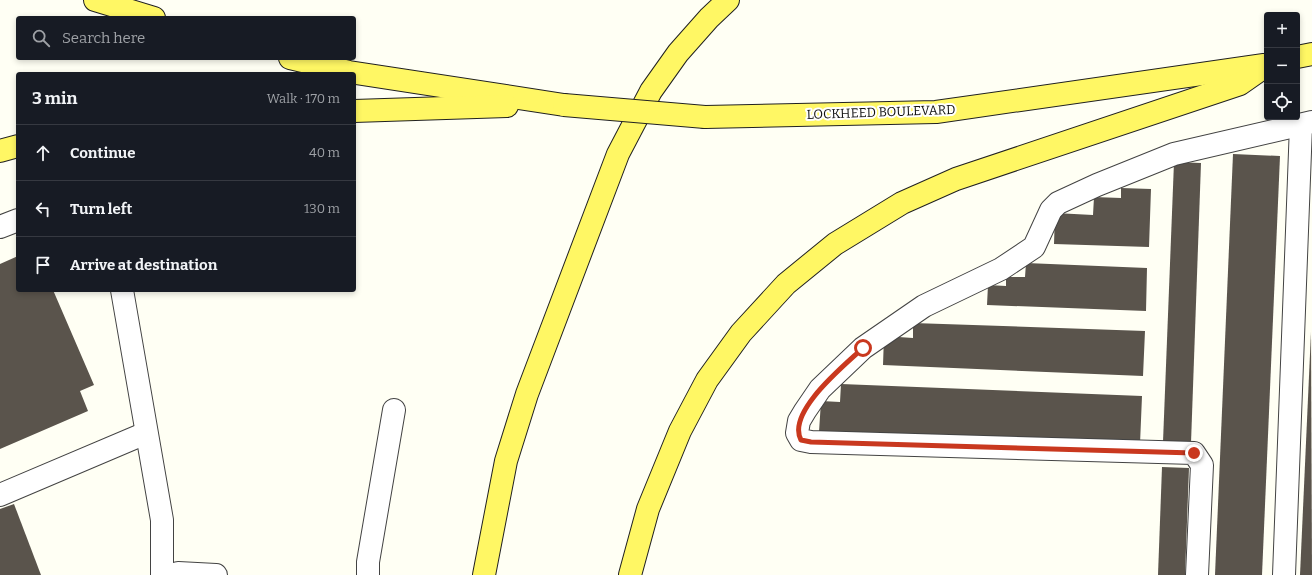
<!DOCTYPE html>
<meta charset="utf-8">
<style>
:root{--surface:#171b24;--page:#20242c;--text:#f1f3f6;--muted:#9ea1a6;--line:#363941}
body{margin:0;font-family:Bitter,serif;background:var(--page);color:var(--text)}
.controls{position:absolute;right:12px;top:12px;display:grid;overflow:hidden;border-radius:4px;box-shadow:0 2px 6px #0003}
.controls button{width:36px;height:36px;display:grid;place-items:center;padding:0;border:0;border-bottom:1px solid var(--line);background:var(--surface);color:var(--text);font:20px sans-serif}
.stop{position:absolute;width:12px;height:12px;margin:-9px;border:3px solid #c9381f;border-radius:50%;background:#fff}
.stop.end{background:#c9381f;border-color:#fff;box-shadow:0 1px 4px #0008}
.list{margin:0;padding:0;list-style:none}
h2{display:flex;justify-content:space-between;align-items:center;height:52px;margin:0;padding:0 16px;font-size:17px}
h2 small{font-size:13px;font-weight:400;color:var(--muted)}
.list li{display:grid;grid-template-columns:26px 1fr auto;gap:12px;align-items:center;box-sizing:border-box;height:56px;padding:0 16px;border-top:1px solid var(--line)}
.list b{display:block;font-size:15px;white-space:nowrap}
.list em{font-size:13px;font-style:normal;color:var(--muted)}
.icon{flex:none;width:22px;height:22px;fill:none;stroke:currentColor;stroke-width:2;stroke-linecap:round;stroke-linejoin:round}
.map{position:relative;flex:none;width:1312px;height:575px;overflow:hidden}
.search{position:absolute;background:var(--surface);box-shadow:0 2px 6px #0003;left:16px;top:16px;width:340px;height:44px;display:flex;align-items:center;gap:10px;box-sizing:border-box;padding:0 14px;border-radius:4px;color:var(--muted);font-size:15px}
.panel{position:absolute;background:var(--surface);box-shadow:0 2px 6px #0003;left:16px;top:72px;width:340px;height:220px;border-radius:4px}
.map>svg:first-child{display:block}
.building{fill:#5a544c}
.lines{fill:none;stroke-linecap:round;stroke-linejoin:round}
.minor-casing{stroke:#434343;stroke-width:24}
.major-casing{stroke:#212121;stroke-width:24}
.minor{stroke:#fff;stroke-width:22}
.major{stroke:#fff764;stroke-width:22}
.major-bridge-casing{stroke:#212121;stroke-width:24;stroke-linecap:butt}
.major-bridge{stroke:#fff764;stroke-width:22}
.route{stroke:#c9381f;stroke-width:5}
.labels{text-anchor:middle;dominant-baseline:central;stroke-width:4;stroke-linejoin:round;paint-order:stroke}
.street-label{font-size:13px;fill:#101010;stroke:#fff}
</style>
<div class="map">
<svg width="1312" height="575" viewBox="0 0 1312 575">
<rect width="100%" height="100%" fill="#fffff4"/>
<!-- building -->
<g class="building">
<path d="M1233,154L1280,156L1262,575H1215Z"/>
<path d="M1174,162L1201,163L1191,443L1163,442Z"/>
<path d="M1121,188L1151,189L1149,247L1054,244L1055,213L1093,215L1094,197L1121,198Z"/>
<path d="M18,256V290H53L94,385L80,391L88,411L0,449V264Z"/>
<path d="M1026,263L1147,268L1146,311L987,305L988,285L1006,286V277H1025Z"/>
<path d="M913,323L1145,331L1143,376L883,365L884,336L913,338Z"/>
<path d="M1311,332L1312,575H1300Z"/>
<path d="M841,384L1142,396L1140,444L819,432L821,401L840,402Z"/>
<path d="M1162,467L1189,468L1185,575H1158Z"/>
<path d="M14,504L41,575H0V509Z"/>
</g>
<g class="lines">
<!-- minor casing -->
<g class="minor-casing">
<g id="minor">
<path d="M0,227L18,220"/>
<path d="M122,290L162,520V575"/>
<path d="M0,495L146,433"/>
<path d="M171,575L178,573L216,575"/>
<path d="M368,575V562L394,410"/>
<path d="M1197,575L1202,465L1194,453L811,442L801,440L797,433L799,421L805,411L820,389L863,348L924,306L1001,269L1034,247L1051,210L1058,203L1097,185L1174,154L1312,122"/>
<path d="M1284,575L1301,125"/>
</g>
</g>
<!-- major casing -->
<g class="major-casing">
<g id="major">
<path d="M95,0L154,18"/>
<path d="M1297,57L1312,54"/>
<path d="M290,58L349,72L564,105"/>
<path d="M354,111L507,106"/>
<path d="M705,117L936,112L1264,65"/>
<path d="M0,151L18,146"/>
<path d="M484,575L506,461L527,394L618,154L651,91L678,53L709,18L728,0"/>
<path d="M630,575L648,509L680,431L707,380L741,333L786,284L835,244L902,203L956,179L1240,84L1267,65"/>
</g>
</g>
<!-- minor -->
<use href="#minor" class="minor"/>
<!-- major -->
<use href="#major" class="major"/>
<!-- major-bridge casing -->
<g class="major-bridge-casing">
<path id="major-bridge" d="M564,105L705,117"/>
</g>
<!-- major-bridge -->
<use href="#major-bridge" class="major-bridge"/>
</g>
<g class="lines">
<!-- route -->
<path class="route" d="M863,348C845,365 786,412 801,440L811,442L1194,453"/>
</g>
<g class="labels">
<!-- street labels -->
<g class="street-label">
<text transform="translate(881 112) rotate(-2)">LOCKHEED BOULEVARD</text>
</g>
</g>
</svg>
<div class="controls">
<button>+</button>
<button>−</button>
<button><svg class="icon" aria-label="locate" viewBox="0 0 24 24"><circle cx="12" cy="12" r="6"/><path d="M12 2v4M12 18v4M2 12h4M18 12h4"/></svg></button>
</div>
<div class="stop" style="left:863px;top:348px"></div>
<div class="stop end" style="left:1194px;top:453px"></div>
<div class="search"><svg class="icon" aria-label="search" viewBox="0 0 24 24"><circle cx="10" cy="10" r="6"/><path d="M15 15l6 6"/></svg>Search here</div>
<section class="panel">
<h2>3 min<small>Walk · 170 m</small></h2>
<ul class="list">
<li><svg class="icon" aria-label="ahead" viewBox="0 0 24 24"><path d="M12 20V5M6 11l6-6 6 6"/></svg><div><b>Continue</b></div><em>40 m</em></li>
<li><svg class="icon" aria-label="left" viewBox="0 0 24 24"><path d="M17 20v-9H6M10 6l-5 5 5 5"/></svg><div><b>Turn left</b></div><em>130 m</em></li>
<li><svg class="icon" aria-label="arrive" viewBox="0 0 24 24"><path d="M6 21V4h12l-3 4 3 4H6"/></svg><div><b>Arrive at destination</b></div></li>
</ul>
</section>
</div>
